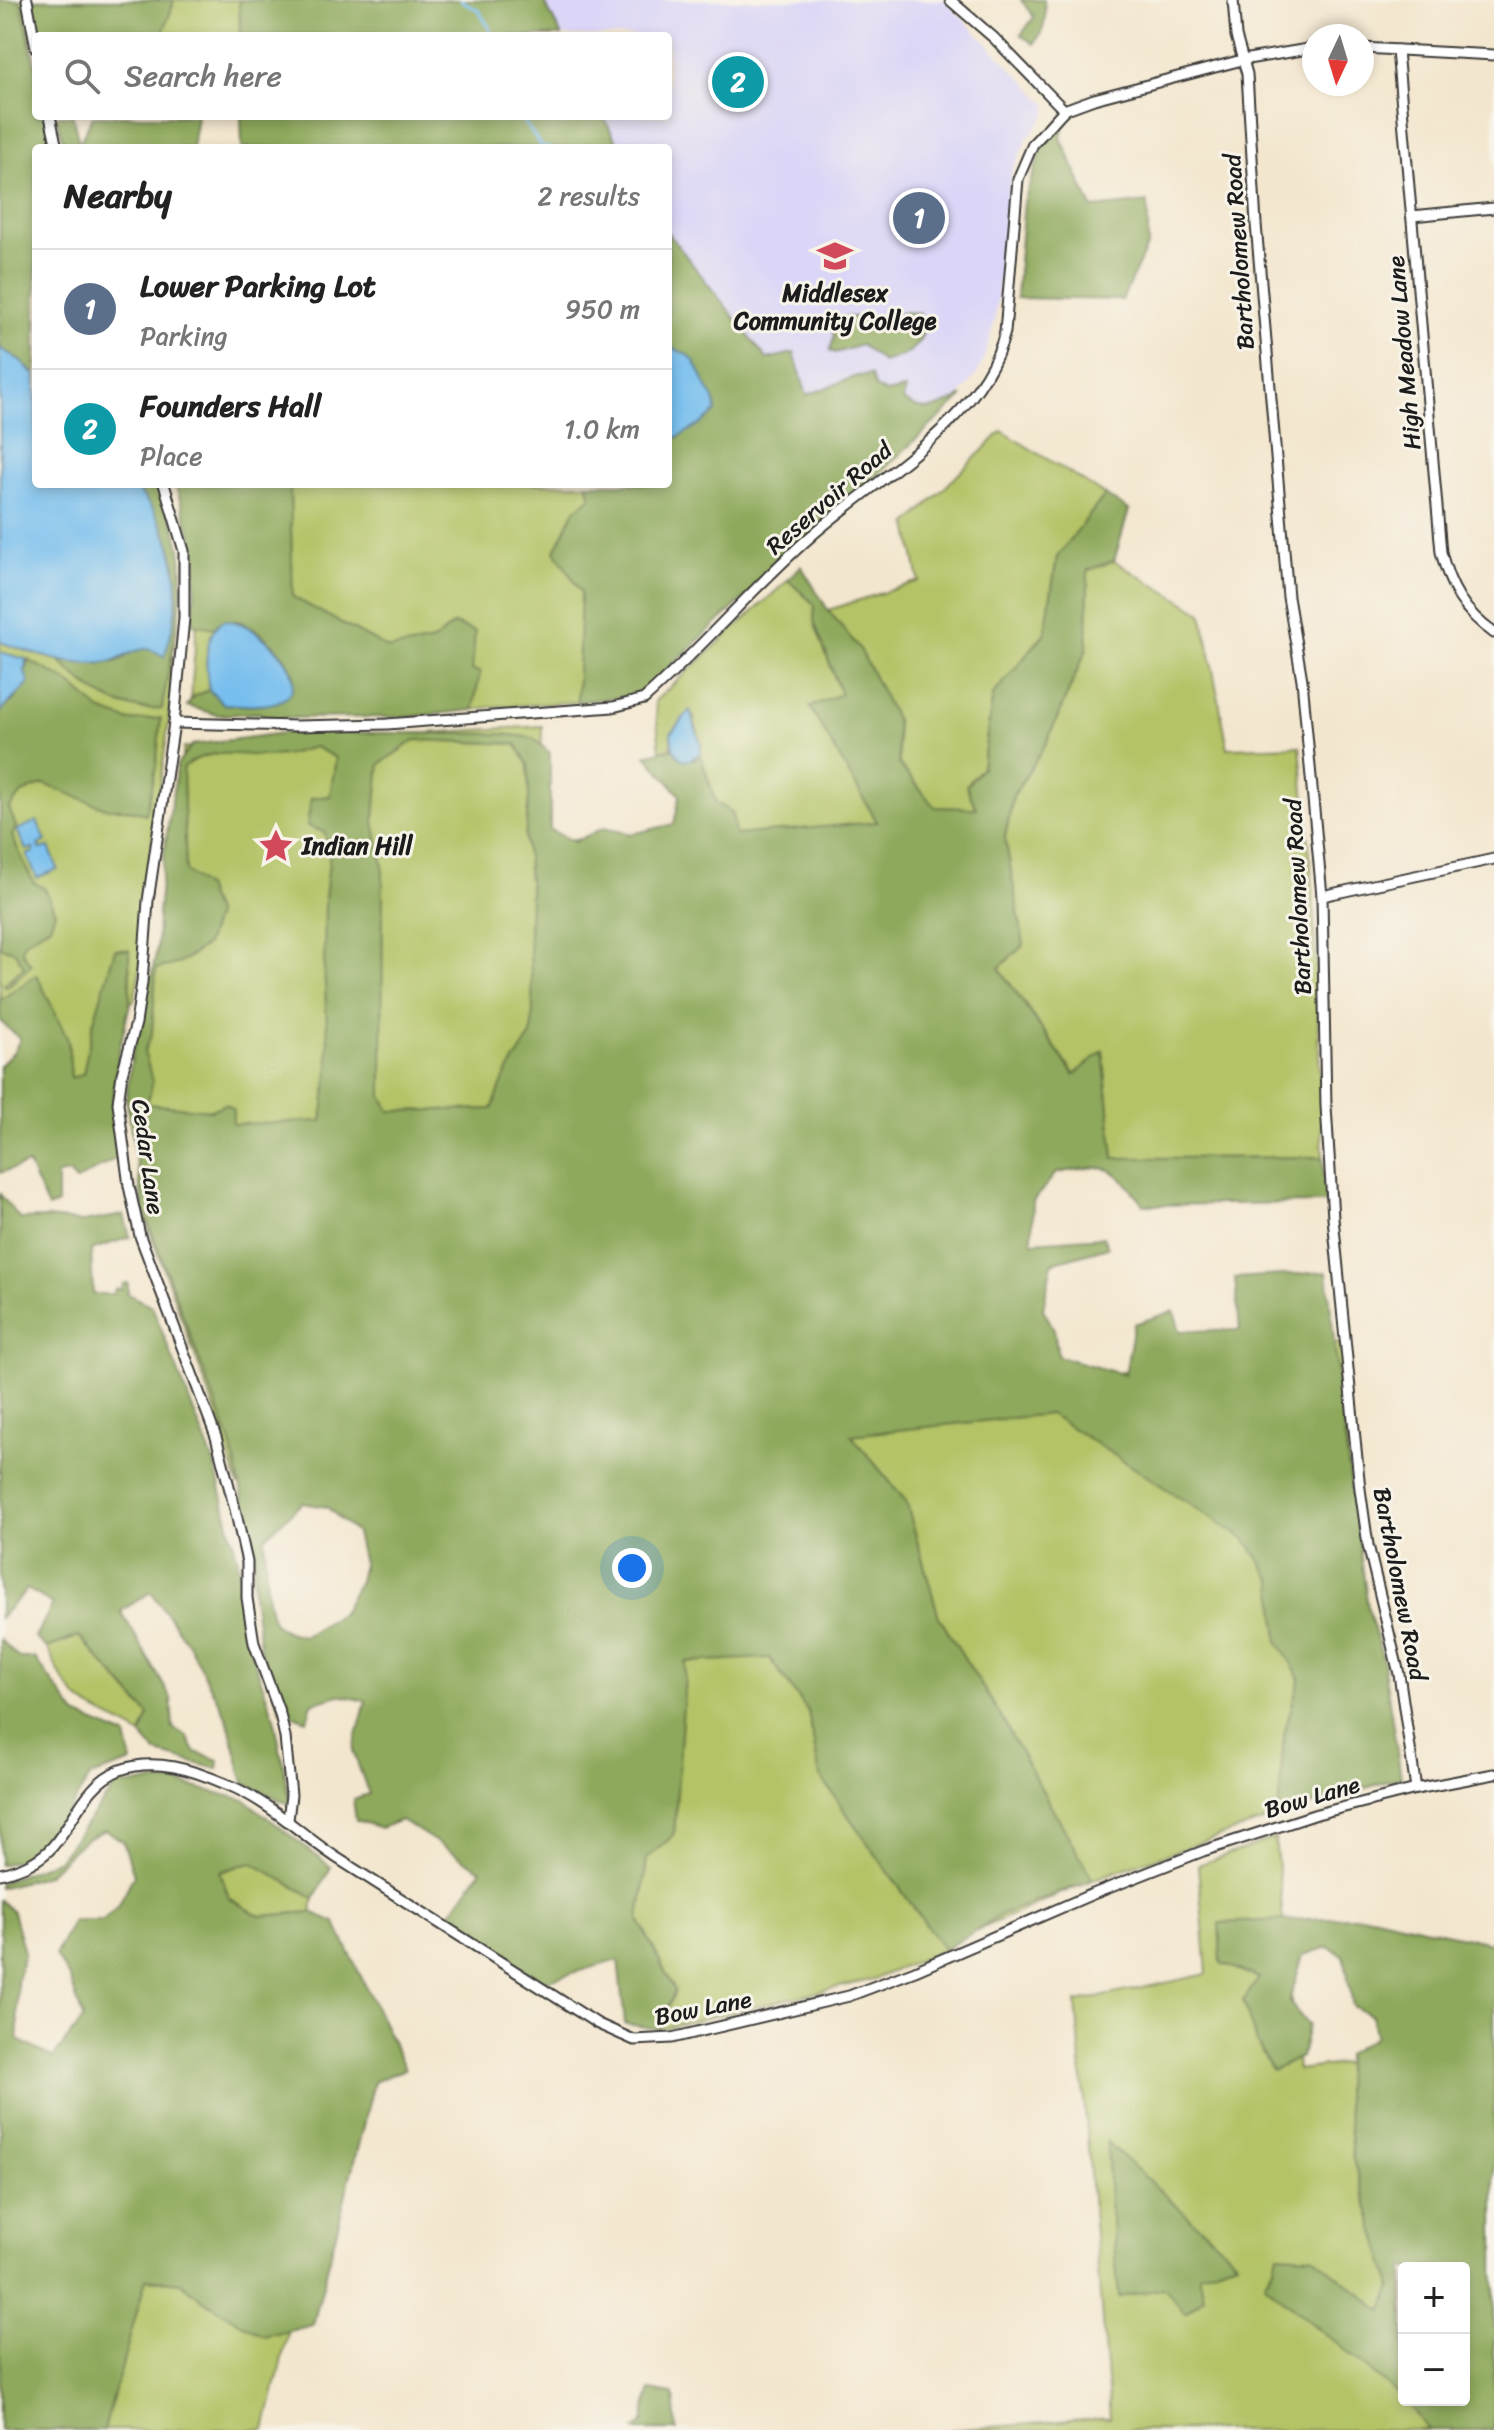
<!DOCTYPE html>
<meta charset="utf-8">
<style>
:root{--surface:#fff;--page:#f2f2f2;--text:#222;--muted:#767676;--line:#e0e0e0;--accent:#d1495b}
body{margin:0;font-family:Sriracha,sans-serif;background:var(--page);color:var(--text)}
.controls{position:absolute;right:24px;bottom:24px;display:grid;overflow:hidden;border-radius:8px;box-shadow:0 4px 12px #0003}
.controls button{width:72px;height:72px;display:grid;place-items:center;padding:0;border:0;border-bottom:2px solid var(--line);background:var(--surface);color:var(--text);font:40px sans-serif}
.compass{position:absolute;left:1302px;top:24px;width:72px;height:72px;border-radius:50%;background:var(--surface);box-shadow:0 4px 12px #0003;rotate:184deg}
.you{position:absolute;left:632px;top:1568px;width:28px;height:28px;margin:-20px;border:6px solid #fff;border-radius:50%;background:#1a73e8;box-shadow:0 0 0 12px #1a73e833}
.badge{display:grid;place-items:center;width:52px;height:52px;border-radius:50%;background:var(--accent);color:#fff;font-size:26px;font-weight:700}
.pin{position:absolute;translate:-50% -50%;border:4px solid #fff;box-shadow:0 2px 8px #0006}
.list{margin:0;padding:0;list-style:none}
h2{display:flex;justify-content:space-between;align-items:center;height:104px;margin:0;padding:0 32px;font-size:34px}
h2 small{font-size:26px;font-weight:400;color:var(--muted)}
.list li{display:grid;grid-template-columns:52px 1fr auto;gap:24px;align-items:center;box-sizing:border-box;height:120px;padding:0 32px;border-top:2px solid var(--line)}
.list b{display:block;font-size:30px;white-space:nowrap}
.list p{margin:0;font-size:26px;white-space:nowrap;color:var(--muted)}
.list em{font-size:26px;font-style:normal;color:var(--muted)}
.icon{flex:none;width:44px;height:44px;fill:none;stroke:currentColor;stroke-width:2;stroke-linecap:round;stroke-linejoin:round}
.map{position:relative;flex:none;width:1494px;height:2430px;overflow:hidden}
.search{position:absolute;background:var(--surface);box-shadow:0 4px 12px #0003;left:32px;top:32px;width:640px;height:88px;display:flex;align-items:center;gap:20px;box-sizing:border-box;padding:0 28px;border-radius:8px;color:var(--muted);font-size:30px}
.panel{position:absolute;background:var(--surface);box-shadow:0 4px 12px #0003;left:32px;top:144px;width:640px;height:344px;border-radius:8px}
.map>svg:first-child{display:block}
.built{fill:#dbd6f7}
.green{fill:#b3c366;stroke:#687041;stroke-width:2}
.forest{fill:#8ea95b;stroke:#55623c;stroke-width:2;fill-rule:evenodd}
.water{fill:#76beee;stroke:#496d85;stroke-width:2}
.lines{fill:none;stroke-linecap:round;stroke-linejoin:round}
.stream{stroke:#76beee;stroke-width:3}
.street-casing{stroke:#3c3a37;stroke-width:13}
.street{stroke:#fff;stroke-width:9}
.labels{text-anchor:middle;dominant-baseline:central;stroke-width:6;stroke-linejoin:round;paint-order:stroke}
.street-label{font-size:24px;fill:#1c1c1c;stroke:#f7f3e8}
.poi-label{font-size:24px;font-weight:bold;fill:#1c1c1c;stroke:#f7f3e8}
</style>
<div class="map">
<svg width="1494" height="2430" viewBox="0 0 1494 2430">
<rect width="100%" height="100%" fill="#f7f3e8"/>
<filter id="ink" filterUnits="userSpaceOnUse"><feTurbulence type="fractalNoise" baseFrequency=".0125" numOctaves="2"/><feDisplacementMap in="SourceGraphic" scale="16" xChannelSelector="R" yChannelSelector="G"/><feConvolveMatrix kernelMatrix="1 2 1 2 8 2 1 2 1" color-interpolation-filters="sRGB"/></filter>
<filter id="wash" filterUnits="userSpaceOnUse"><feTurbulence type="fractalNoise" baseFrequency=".006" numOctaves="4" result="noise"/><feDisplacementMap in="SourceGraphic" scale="32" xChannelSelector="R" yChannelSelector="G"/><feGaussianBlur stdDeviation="1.8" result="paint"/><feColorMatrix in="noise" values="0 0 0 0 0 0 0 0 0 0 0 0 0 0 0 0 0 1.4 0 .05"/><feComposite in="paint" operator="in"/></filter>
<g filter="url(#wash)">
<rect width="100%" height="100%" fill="#f3e6ce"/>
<!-- built -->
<path class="built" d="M493,0H944L1047,104V114L1027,139L1011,173L995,319L986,353L977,374L948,410L792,551L668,430V148H570L553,116H668V36H512Z"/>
<!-- green -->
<g class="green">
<path d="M0,0H26L36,78V484H153L178,579L168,728L144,897L141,964L134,1001L130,1003V969L93,1024L84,1074L71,1079L68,1040L0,1020Z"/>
<path d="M44,0H493L512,36H50Z"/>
<path d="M1002,431L1105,495L1057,557L1045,633L993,695L982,767L966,786L977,808H935L899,764L896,720L828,610L919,581L908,524Z"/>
<path d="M183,484H668L708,499L577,696V702L490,707L473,710L474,704L274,710L190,707L204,540Z"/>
<path d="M1114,561L1202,613L1228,748L1300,746L1313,891L1323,1157L1125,1163L1114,1158L1103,1052L1075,1075L999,968L986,916L1025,1385L1341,1343L1351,1501L1278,1816L1094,1879L977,1930L916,1643L500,1453L238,1485L213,1405L143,1213L133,1121L184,748L542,726L540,840L734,835L732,812L716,803L700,754L701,745L693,715L690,711L671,733L672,748L660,751L655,701L788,580L815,605L814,621L841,695L811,707L878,822L1006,834L1013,796L1046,744L1087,648L1088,570Z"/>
<path d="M79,1636L149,1715L141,1735C125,1724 108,1718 91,1708C69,1696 58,1671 47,1648Z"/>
<path d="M769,1657L808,1711L820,1776L944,1950L874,1979L658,2029L675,1991L639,1920L647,1858L674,1835L685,1662Z"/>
<path d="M1275,1838L1298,2070L1369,2060L1404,2400L1409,2402L1428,2430H949L1110,2418L1076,2002L1207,1974L1198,1865Z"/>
<path d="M251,1862L314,1898L311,1912L260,1916L229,1898L220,1872Z"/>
<path d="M341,2109L265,2430H71L101,2308Z"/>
</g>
<!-- forest -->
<g class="forest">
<path d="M0,0H20L21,3L36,68V116H47L54,148H36V376L21,361L0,348Z"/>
<path d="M30,0H173V5L162,36H41Z"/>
<path d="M239,0H543L562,36H240Z"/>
<path d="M1021,0H1044C1046,18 1046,29 1034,44L1021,35L1034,17Z"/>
<path d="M56,116H73L79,144L93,116H197L192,148H65Z"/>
<path d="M241,116H603L620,148H242Z"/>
<path d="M1063,126L1061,138L1092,208L1148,202V244L1122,300L1016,298L1024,202L1043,145Z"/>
<path d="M668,233L767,359L794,353L807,395L857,376L871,375L876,388L886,393L905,389L903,400C926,416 939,407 963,396L639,695L577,702L581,592L555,551L575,510L591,497L587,484H668Z"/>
<path d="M906,312L920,314L925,326C919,351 907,355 883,362L861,345L836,353L830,351L834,337L832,328L844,317H889Z"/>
<path d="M132,484H158C165,505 177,527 180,549C188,602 169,657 162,709C115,712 92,692 59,661L99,664L119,661L140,647L154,649L163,657C190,589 178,538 132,484Z"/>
<path d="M175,484H290L293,597L389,649L433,641L454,624L475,632L472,670L480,672L473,710L406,717L274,718L258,713L218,715L187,706L194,696L209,690L224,704C250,706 290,711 294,676C290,658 255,623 236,621C230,621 223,623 217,625L214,628L192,624L196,581L195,548Z"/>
<path d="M1105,495L1129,510L1114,561L1088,570L1087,648L1046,744L1013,796L1005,837L1024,945L999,968L1074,1075L1103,1051L1114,1158L1323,1157L1326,1203L1144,1205C1109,1161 1110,1164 1056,1173L1033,1201L1032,1242L1103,1237L1108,1247L1052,1263L1043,1309L1054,1329L1058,1356L1125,1375L1134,1324L1174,1311L1180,1331L1240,1330L1235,1278L1327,1272L1342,1418L1368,1608L1382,1656L1401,1777L1278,1816L1284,1734L1300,1678L1278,1641L1273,1581L1246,1540L1050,1414L851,1435L906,1501L939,1617L997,1710L1093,1880L1004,1913L944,1950L820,1776L808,1711L769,1658L686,1662L674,1835L647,1858L639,1920L675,1991L658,2029L625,2024L618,1960L541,1982L448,1917L481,1870L401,1820L381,1828L356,1820L353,1799L369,1794L353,1751L366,1701L339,1695L312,1703L307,1720L281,1711L261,1654L253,1594L255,1556L232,1447L145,1214L126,1099L132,1056L157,951L158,912L165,847L177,765L192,745L291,732L504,734L533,738L550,753V830L574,842L603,828L632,834L674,824L680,795L646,755L672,748L681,759H695L700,754L716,803L732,812L735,835L877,822L810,707L841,694L814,621L815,605L788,580L801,566L828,610L860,649L896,720L899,764L935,807L976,808L966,786L982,767L993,695L1045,633L1057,557ZM415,740L516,744L528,765L529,798L525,837L530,890L529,935L533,1010L531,1035L505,1076L492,1109L390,1111L382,1096L383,866L374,822L380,764ZM315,747L336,758L330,796L311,798L307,826L324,832L330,851L325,898L324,967L329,1065L322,1121L233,1124V1109L225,1104L211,1110L147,1104L153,1081L144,1052L152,1034L156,969L180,963L206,945L216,915L205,887L186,871L183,768C213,742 248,760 283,755C293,754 304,749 315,747ZM302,1503L327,1507L356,1533L363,1564L359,1581L343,1612L304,1636C294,1634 283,1632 276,1624C264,1608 266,1557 265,1537Z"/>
<path d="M26,659L66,680L100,710L130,721L161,718L156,768L146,814L125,809H108L44,784L22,793L9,808L16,827L12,836L33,882L45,889L55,912L50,926L24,942L22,952L31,965L7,987L4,984L24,966L14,951L0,947V712L17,697L28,662Z"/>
<path d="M115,949L129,950L130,1003L119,1051L112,1105L118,1157L76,1181L69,1173L57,1175V1204L48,1208L28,1164L0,1173V1066L15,1050L20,1039L0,1021V1000L37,975L68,1040L71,1078L83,1074L93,1024Z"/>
<path d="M0,1194L20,1219L47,1218L83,1222L124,1215L130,1237L91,1250L93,1294H113L115,1289L121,1290L123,1284L128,1283V1294L152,1306L214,1463L238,1561L241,1623L274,1717L291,1805L244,1783L227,1718L188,1644L151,1592L121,1611L171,1698L173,1728L187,1736L195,1752L219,1760L218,1769L157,1753L141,1735L149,1715L79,1636L47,1648L35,1638L53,1604L27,1589L0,1618Z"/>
<path d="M0,1639L19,1658H35L76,1715L126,1736L132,1762L91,1776L55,1831L22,1859L0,1865Z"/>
<path d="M170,1781L245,1800L331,1867L314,1898L251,1862L220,1872L229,1898L260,1916L311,1912L335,1922L405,2069L374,2082L313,2325L265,2337L204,2301L181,2282L146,2279L104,2430H0V1900L13,1912L24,1952L17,1981L18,2040L53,2058L83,2018L70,1979L55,1955L73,1920H103L118,1906L134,1875L123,1841L105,1830L84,1840L47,1875L0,1888V1883L58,1860L116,1785Z"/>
<path d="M1371,1916L1490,1943L1494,1937V2430H1428L1406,2400H1464V2268H1404V2399L1265,2285L1278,2254L1313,2256L1382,2311L1392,2287L1353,2160L1345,2093L1346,2054L1375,2037L1372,2016L1353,2006L1344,1955L1328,1947L1303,1955L1289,2002L1308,2025L1301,2057L1272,2071L1257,2043L1243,2001L1259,1978L1221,1963L1219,1923Z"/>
<path d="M1107,2142L1237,2261L1199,2274L1204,2297L1185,2313L1165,2288L1119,2297L1110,2202Z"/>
<path d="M650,2390L674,2394L677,2430H635L643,2422Z"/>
</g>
<!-- water -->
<g class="water">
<path d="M668,346C693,356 694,357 704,381C709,396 715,392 716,412L698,426L668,442Z"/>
<path d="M0,348L21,361L36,376V484H132C180,534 187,593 164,657C138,637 130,661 103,663C67,667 33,653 0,642Z"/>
<path d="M224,620C246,622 256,632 272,645C289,660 309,693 274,703C259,707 239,705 224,704L209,690C205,669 203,633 224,620Z"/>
<path d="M0,652L26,659L25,672L29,683L0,712Z"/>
<path d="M690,710L701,745L700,754L687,761C674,757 672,746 671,733Z"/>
<path d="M37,821L46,841L38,845L40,849L49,847L58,869L37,878L27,855L34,852L33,848L26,850L17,830Z"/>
</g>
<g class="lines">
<!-- stream -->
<g class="stream">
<path d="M461,0L479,11L490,29L488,36"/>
<path d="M520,116L542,147L549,148"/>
</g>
</g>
</g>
<g filter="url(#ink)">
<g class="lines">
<!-- street casing -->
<g class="street-casing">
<g id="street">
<path d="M27,0L36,48"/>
<path d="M950,0L994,38L1064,110"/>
<path d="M1233,0L1236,36L1247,74L1256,224L1288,597L1302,680L1322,896L1326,1106L1333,1218L1360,1489L1368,1545L1399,1674L1416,1789"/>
<path d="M1362,48L1494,55"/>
<path d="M1397,50L1441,552C1450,588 1464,612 1494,633"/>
<path d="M50,116L57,148"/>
<path d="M1412,216L1494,208"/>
<path d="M164,484L184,551V618L174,723L148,901L142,982L136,1023L122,1074L118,1103L129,1186L140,1236L216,1437L235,1509L247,1562V1598L254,1643L280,1714L285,1737L291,1795L288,1820"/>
<path d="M174,723L297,726L387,724L613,707L644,699C702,648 752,588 810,537C875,479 983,421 1005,332L1018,179L1033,144L1064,110L1094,99L1242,60L1314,48"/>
<path d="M1322,896L1494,859"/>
<path d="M0,1874C19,1870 40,1861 53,1846C75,1820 86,1783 120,1770C155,1757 193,1770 226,1784C269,1801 299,1833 337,1858C424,1914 511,1969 598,2024L634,2040L672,2038L849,1996L915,1971L1088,1896L1203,1851L1317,1814L1416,1789L1494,1774"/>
</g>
</g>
<!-- street -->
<use href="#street" class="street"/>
</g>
</g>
<!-- icons -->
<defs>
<g id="university-bare" transform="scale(2.76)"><path d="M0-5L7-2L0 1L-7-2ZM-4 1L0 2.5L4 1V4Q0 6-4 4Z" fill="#d1495b" stroke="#f7f3e8" stroke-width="2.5" paint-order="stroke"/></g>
<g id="sight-bare" transform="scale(2.76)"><path d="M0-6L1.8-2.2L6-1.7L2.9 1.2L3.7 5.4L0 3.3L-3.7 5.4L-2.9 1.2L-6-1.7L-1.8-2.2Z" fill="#d1495b" stroke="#f7f3e8" stroke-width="2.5" paint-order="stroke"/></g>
</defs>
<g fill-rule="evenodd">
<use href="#university-bare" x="835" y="256"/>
<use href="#sight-bare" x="276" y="846"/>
</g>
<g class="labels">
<!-- street labels -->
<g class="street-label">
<text transform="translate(1239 252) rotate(-94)">Bartholomew Road</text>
<text transform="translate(1404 353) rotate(-95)">High Meadow Lane</text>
<text transform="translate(829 498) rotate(-41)">Reservoir Road</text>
<text transform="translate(1298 897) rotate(-93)">Bartholomew Road</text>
<text transform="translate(148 1157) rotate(82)">Cedar Lane</text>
<text transform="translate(1400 1584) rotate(79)">Bartholomew Road</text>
<text transform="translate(1312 1797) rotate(-16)">Bow Lane</text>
<text transform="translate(703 2008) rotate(-11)">Bow Lane</text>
</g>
<!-- poi labels -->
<g class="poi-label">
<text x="835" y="293">Middlesex<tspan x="835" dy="28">Community College</tspan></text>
<text x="302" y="846" text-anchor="start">Indian Hill</text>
</g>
</g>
</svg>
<div class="controls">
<button>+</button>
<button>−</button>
</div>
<svg class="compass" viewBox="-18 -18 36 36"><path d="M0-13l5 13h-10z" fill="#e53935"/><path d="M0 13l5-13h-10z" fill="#767676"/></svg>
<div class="you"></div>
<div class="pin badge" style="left:919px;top:218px;background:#5c6f8a">1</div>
<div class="pin badge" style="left:738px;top:82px;background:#0f9aa8">2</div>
<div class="search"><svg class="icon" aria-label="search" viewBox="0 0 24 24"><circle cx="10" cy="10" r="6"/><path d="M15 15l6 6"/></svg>Search here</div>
<section class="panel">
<h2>Nearby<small>2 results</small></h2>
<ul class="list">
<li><span class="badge" style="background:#5c6f8a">1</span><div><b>Lower Parking Lot</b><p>Parking</p></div><em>950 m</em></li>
<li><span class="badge" style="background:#0f9aa8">2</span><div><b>Founders Hall</b><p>Place</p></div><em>1.0 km</em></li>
</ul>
</section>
</div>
